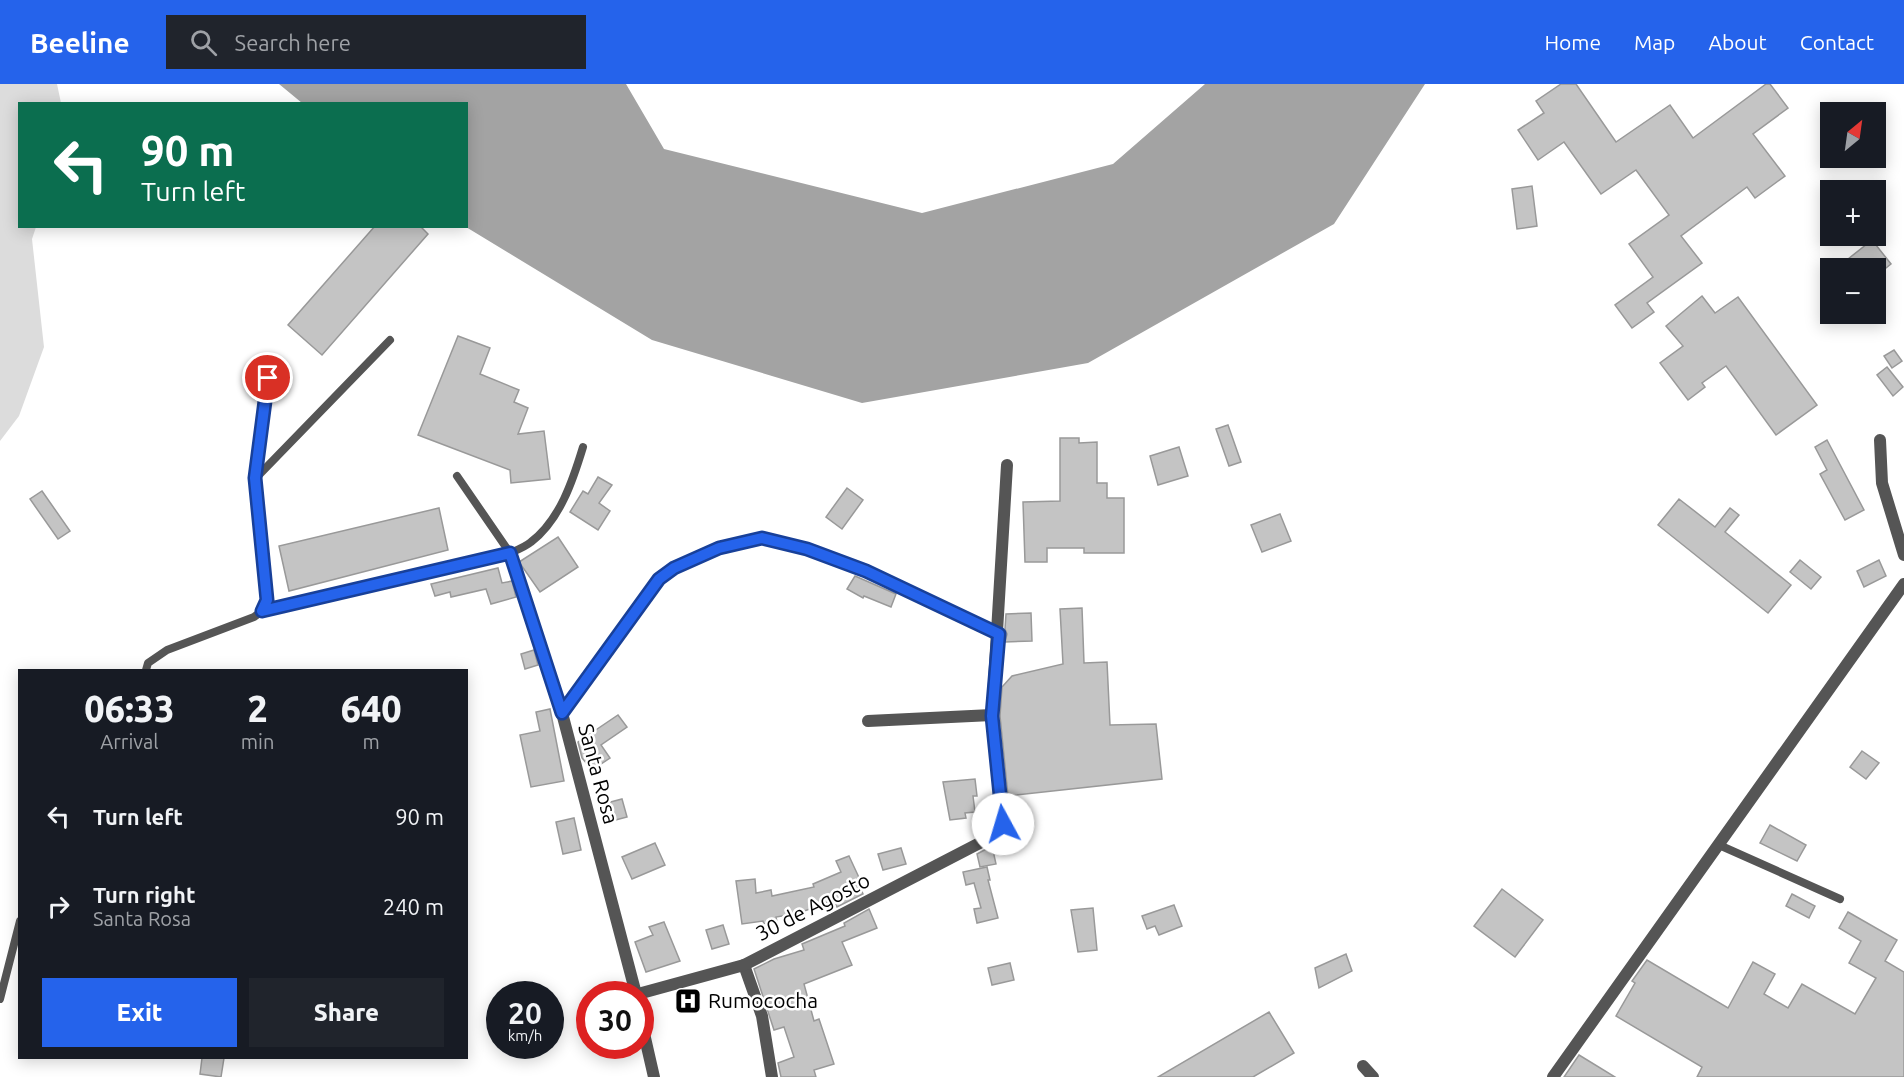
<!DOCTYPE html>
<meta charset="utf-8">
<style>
:root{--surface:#171b24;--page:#20242c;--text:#f1f3f6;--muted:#9ea1a6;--accent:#2563eb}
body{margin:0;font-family:Ubuntu,sans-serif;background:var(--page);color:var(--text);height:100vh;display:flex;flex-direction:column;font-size:22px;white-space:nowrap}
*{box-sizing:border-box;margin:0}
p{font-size:20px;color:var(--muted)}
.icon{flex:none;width:33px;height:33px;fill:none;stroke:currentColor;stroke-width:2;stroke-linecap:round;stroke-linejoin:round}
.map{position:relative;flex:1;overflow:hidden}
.sheet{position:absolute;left:18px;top:585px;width:450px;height:390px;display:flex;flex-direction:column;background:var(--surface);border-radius:0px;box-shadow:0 3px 15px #0003}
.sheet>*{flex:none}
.top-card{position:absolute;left:18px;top:18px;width:450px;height:126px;border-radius:0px;box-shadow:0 3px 15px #0003;background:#0b6e4f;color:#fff;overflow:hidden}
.needle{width:39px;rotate:29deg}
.controls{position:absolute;left:1820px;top:18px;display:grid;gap:12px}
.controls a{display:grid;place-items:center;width:66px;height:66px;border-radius:0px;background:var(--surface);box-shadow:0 3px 15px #0003;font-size:30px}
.speed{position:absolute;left:486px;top:897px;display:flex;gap:12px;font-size:30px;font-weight:700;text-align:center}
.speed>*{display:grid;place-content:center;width:78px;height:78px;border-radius:50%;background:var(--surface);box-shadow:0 3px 15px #0003;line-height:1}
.speed small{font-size:15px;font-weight:400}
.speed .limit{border:9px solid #d22;background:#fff;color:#111}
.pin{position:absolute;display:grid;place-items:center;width:51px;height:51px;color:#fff;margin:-26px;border:3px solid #fff;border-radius:50%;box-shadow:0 2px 6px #0007}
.me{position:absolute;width:66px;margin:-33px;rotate:354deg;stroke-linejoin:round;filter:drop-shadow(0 0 4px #0008)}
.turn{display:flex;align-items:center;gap:21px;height:126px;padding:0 24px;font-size:27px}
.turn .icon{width:78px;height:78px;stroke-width:2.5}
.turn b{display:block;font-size:42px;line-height:51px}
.eta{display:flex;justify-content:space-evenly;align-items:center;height:102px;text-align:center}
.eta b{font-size:36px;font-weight:800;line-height:42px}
.cta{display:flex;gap:12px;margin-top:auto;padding:12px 24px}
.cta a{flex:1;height:69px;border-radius:0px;background:var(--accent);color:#fff;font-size:24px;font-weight:800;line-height:69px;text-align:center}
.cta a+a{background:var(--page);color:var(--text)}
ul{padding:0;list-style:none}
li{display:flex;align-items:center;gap:18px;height:90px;padding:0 24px}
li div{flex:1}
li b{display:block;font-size:22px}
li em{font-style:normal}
header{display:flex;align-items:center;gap:36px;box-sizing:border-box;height:84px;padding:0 30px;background:var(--accent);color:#fff}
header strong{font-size:28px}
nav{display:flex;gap:33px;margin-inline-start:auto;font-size:21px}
.search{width:420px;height:54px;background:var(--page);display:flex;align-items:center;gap:15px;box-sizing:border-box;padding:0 21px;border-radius:0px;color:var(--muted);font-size:22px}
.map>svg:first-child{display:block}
.green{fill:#dcdcdc}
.water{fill:#a3a3a3}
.building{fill:#c4c4c4;stroke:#999;stroke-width:1.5}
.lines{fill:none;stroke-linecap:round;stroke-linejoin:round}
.service{stroke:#555;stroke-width:8}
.minor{stroke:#555;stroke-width:12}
.route-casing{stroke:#184099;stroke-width:15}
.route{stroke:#2563eb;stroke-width:10}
.labels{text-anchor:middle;stroke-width:5;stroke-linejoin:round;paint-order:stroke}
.street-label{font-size:21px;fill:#000;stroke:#fff}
.poi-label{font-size:21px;fill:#000;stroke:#fff;text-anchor:start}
</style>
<header>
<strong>Beeline</strong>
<div class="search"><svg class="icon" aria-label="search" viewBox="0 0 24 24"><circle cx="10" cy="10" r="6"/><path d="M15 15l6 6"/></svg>Search here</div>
<nav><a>Home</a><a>Map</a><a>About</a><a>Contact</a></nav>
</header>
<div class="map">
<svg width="1904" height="993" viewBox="0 0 1904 993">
<rect width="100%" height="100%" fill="#fff"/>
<polygon class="green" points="0,0 57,0 61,19 20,20 20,142 36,143 32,155 44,263 19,332 0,357"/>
<polygon class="water" points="279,0 626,0 664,65 922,129 1113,80 1205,0 1425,0 1334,140 1088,279 862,319 652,256 466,143 466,20 302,19"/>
<g class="building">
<polygon points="1561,0 1576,0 1616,58 1670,21 1693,54 1766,0 1770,0 1788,24 1753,50 1785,92 1755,114 1747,103 1681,152 1702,179 1647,219 1654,228 1632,244 1615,221 1653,193 1629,160 1669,131 1636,86 1601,110 1564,58 1538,76 1518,46 1544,29 1536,17"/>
<polygon points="1532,102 1537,142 1517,145 1512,105"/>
<polygon points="375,142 420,142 428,150 322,271 288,241"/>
<polygon points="1872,156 1891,180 1875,193 1875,184 1856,184 1848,175"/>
<polygon points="1702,212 1715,229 1738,213 1817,321 1776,351 1726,282 1702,299 1705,303 1688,316 1660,279 1683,262 1666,242"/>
<polygon points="458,252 490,264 480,290 519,306 514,318 528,324 518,350 544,347 550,395 511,399 510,386 418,351"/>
<polygon points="1894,266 1902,277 1892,284 1884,272"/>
<polygon points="1887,283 1903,303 1893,312 1877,291"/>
<polygon points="1228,341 1241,378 1229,382 1216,345"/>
<polygon points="1060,354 1079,354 1079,359 1097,358 1097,399 1107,399 1107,414 1124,414 1124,469 1084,469 1084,464 1047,464 1047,478 1025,478 1023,418 1060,417"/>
<polygon points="1827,356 1864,426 1845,436 1820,390 1827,386 1815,363"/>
<polygon points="1179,363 1188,392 1158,401 1150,372"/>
<polygon points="598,393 612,401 599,419 610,427 598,446 570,428 583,407 588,410"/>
<polygon points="847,404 863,416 842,445 826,433"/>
<polygon points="42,407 70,447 58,455 30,415"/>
<polygon points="1679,415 1715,443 1730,424 1739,431 1725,448 1791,501 1768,529 1658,441"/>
<polygon points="439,424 448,466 289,507 279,462"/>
<polygon points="1280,430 1291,457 1262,468 1251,441"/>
<polygon points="558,453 578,483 540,508 519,478"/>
<polygon points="1800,476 1821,493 1811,505 1790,488"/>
<polygon points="1879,476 1886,492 1864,503 1857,487"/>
<polygon points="498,484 502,499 512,497 516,513 491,520 486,505 451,513 450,508 435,512 431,500"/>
<polygon points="855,492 896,510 891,523 864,512 863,514 847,505"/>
<polygon points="1082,524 1084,579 1107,578 1110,641 1156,640 1162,695 1008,712 1000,632 1002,603 1012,592 1063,580 1060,525"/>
<polygon points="1031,529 1032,557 1005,558 1007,550 1005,545 1006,530"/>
<polygon points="534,566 538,581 525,585 521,570"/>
<polygon points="550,625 564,697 531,703 520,651 540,647 536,628"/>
<polygon points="618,631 627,643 601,661 610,674 592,686 582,674 578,658"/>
<polygon points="1862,667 1879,679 1866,695 1850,683"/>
<polygon points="975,695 977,712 973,712 975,728 965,729 966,734 950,736 943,698"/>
<polygon points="622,715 627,733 604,739 599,721"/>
<polygon points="574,734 581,766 563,770 556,738"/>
<polygon points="1770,741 1806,761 1797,777 1760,759"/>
<polygon points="655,759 665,781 632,795 622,773"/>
<polygon points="992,762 996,780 980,783 977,770"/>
<polygon points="901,764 906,780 883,786 878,770"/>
<polygon points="849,772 862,800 859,801 863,810 837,823 834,816 799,829 776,833 777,838 764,840 763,837 742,840 736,797 755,795 756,809 771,806 772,812 814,803 813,800 841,788 836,777"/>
<polygon points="987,783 990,796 988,796 998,834 977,839 974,825 981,824 974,799 966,801 963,788"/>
<polygon points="1502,805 1543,836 1515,873 1474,842"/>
<polygon points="1792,810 1815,822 1809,834 1786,822"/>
<polygon points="1174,821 1182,842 1159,851 1155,842 1147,845 1142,832"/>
<polygon points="1093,824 1097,866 1078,868 1071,826"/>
<polygon points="869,825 877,844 842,858 852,881 804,900 814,937 819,935 834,980 814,986 816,993 781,993 778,979 794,973 784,943 774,946 754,885 774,875 804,866 802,860 845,842 844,839"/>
<polygon points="1848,828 1897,856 1885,877 1904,888 1904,993 1697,993 1702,983 1616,932 1635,899 1632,897 1647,876 1728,924 1753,878 1775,890 1764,910 1788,924 1802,900 1855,930 1876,894 1849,879 1861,857 1839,844"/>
<polygon points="664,838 680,877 646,888 635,858 653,851 649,843"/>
<polygon points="723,841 729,860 712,865 706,846"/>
<polygon points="1346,870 1352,887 1319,904 1315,884"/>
<polygon points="1010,879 1014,896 992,901 988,884"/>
<polygon points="1269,928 1294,969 1253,993 1158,993"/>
<polygon points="1579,971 1615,993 1564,993"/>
<polygon points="202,974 224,974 221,993 200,990"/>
</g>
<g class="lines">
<g class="service">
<polyline points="457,392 510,469 562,629"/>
<polyline points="256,394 390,256"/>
<path d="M262,527L510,469C517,466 525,463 531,458C560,436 573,396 583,363"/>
<polyline points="146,586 148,579 167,566 254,533 262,527 267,516 255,394 268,294"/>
<polyline points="1719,761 1840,815"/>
<polyline points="0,915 20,837"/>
</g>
<g class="minor">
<polyline points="1880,356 1882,399 1904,471"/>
<polyline points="868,637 992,631"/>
<polyline points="744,881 762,932 772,993"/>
<polyline points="636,910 562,629 659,495 674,484 719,464 762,454 807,465 866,487 999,550"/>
<polyline points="638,910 744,881 999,749 1003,740 992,631 1007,381"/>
<polyline points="640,932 654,993"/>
<polyline points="1363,982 1373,993"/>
<polyline points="1553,993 1904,500"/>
</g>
</g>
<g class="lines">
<defs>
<polyline id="route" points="268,294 255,394 267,516 262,527 510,469 562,629 659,495 674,484 719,464 762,454 807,465 866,487 999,550 992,632 1003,740"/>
</defs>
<use href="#route" class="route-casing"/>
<use href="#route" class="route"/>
</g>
<defs>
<symbol id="hospital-square" viewBox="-11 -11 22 22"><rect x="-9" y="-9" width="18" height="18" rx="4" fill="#000" stroke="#fff"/><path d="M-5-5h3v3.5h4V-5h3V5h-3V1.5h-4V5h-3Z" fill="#fff"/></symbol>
</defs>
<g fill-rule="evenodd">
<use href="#hospital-square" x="673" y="902" width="30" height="30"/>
</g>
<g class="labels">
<g class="street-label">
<text transform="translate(598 690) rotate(75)" y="7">Santa Rosa</text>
<text transform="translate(813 823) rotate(-27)" y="7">30 de Agosto</text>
</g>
<g class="poi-label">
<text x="708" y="924">Rumococha</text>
</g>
</g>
</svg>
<div class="controls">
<a><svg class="needle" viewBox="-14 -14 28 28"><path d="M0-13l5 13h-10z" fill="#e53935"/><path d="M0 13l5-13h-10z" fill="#9ea1a6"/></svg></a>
<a>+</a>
<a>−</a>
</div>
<div class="speed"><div>20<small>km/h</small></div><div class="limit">30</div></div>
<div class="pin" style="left:268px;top:294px;background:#d93025"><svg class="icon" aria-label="arrive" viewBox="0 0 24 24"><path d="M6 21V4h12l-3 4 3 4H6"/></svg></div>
<svg class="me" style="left:1003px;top:740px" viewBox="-20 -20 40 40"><circle r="19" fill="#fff"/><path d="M0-13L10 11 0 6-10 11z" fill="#2563eb"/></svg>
<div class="top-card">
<div class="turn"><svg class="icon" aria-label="left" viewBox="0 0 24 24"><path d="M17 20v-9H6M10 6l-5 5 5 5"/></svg><div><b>90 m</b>Turn left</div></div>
</div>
<section class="sheet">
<div class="eta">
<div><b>06:33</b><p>Arrival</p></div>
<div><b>2</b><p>min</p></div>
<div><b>640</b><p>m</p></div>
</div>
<ul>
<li><svg class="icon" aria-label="left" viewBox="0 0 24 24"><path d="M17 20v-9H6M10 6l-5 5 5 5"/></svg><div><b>Turn left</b></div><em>90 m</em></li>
<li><svg class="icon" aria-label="right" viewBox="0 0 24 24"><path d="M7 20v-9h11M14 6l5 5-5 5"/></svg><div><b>Turn right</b><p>Santa Rosa</p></div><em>240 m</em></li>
</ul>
<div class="cta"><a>Exit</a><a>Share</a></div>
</section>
</div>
